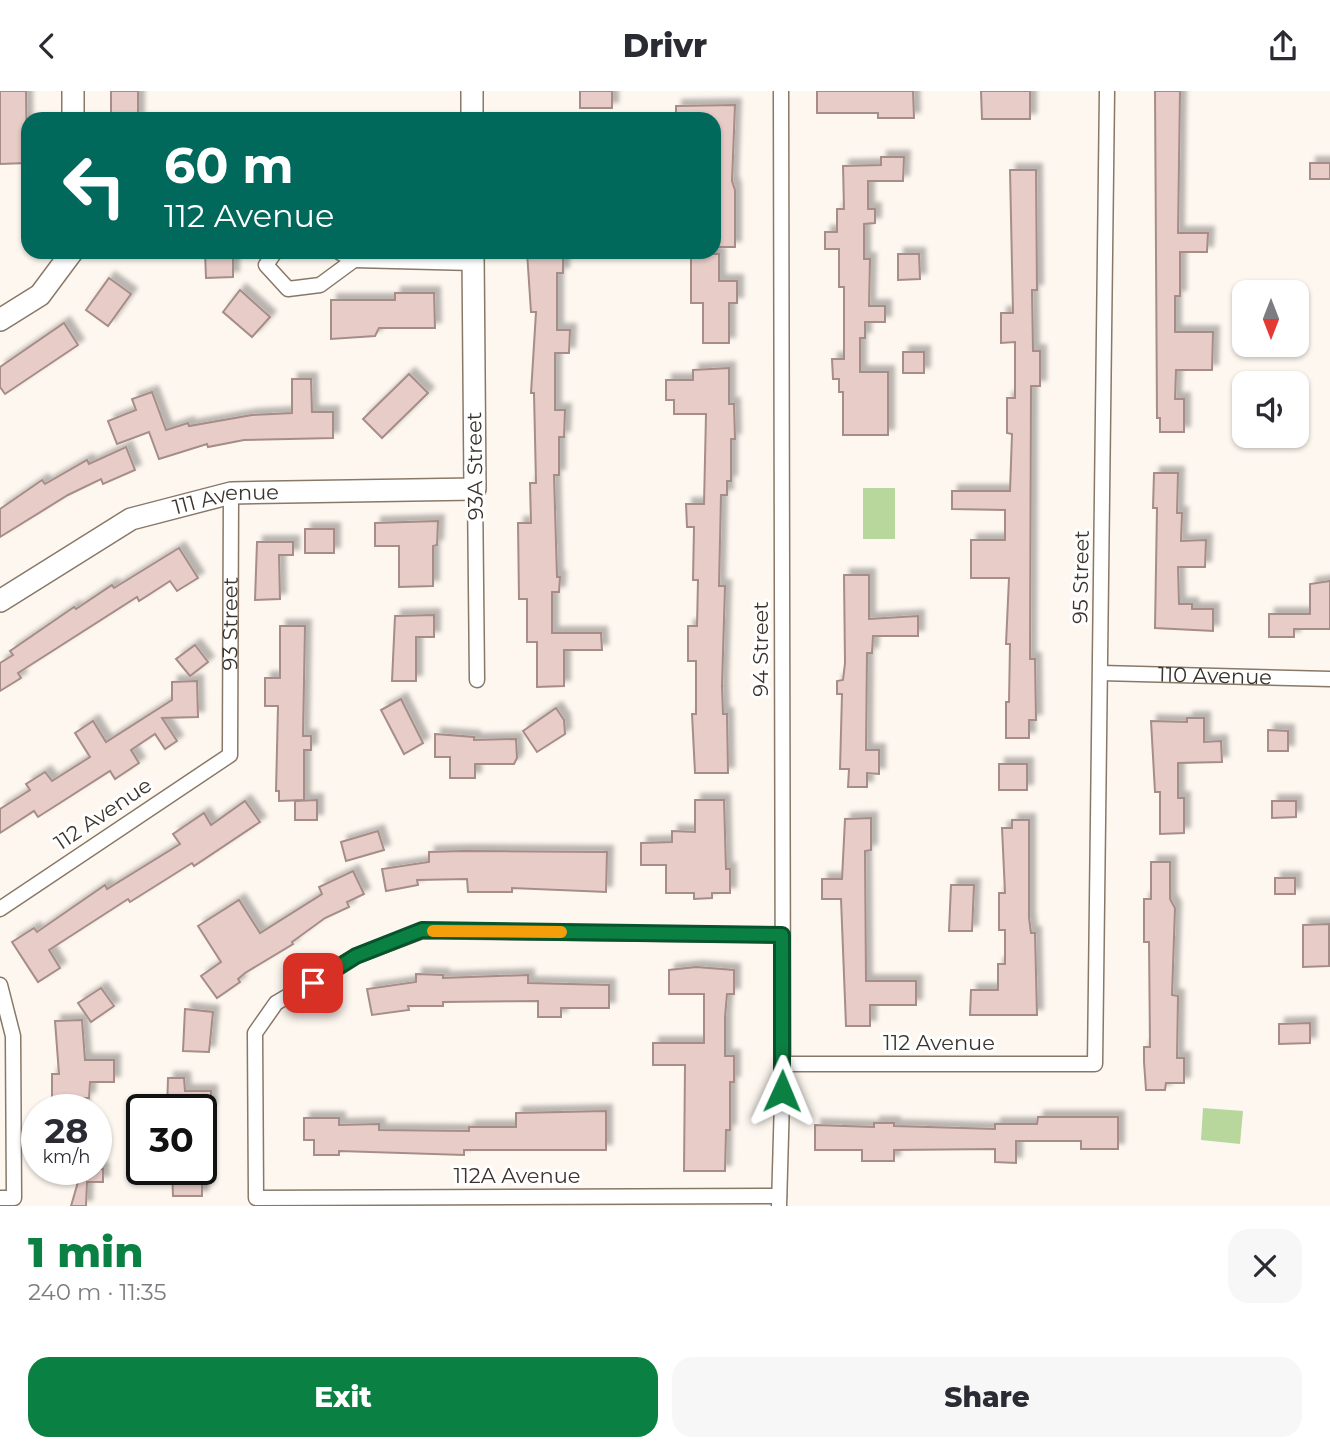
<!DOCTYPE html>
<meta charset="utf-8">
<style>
:root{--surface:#fff;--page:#f7f7f7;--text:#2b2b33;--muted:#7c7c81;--accent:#0b8043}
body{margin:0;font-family:Montserrat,sans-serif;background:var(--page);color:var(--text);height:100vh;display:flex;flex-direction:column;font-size:26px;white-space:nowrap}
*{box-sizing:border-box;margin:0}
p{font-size:23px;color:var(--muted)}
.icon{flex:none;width:38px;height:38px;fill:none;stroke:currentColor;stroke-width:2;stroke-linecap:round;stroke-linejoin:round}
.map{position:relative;height:1115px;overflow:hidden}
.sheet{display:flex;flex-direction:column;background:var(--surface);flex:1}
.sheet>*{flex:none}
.guide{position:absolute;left:21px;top:21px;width:700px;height:147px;border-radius:21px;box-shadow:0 2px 5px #0004;background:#00695c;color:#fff;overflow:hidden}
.needle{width:46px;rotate:180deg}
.controls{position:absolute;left:1232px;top:189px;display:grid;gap:14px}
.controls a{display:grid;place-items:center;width:77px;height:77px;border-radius:14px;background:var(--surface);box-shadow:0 2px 5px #0004;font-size:35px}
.speed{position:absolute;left:21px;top:1003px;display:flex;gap:14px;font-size:35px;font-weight:700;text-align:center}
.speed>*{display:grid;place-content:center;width:91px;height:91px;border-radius:50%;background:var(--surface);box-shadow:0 2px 5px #0004;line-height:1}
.speed small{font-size:18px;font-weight:400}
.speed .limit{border:4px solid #111;border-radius:10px;background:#fff;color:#111}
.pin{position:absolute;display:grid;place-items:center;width:60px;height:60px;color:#fff;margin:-30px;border-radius:14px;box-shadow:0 4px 10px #0006}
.me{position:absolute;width:77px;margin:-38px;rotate:1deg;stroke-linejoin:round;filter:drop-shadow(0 0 5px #0008)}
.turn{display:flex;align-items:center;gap:24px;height:147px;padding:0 28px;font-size:32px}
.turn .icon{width:91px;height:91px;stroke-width:2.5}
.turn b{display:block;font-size:49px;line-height:60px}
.round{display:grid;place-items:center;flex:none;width:74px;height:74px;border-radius:21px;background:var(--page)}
.headline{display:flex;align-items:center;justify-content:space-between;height:119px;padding:0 28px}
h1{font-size:42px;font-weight:800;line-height:52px;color:var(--accent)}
.primary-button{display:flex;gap:14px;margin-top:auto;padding:14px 28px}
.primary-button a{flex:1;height:80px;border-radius:21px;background:var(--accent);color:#fff;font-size:28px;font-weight:800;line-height:80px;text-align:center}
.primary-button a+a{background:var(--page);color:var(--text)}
header{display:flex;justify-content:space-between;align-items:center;height:91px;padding:0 28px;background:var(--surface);font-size:32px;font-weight:800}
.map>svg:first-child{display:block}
.green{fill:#b7d79d}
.building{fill:#e7ccc7;stroke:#a68d88;stroke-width:2;filter:url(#shadow)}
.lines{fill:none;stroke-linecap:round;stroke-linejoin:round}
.street-casing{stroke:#887868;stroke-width:17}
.secondary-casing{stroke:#887868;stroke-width:24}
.street{stroke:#fff;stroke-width:14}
.secondary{stroke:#fff;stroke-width:21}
.route-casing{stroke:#07532c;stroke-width:18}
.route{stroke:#0b8043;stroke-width:12}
.slow{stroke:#f59e0b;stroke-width:12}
.labels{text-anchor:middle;stroke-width:6;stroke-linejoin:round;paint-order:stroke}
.street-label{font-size:21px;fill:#3b342d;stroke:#fff}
</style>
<header><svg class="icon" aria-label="back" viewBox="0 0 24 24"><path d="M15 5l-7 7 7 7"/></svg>Drivr<svg class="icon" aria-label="share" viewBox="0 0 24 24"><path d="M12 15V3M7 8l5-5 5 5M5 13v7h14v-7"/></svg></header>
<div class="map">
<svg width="1330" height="1115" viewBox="0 0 1330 1115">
<defs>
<filter id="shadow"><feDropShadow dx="6" dy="-6" stdDeviation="2" flood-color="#0004"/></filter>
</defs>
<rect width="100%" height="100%" fill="#fef7f0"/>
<g class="green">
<rect x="863" y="397" width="32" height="51"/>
<polygon points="1203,1017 1243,1020 1240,1053 1201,1049"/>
</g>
<g class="building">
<polygon points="0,0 26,0 27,72 0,73"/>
<rect x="111" y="0" width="27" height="28"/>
<rect x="580" y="0" width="32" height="17"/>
<polygon points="817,0 913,0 914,27 878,27 878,22 817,22"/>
<polygon points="981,0 1030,0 1030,28 982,28"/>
<polygon points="1155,0 1180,0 1178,142 1208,142 1207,161 1180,161 1180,205 1175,205 1175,241 1213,241 1212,279 1176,279 1175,308 1184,308 1184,341 1160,341 1160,327 1157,327"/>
<polygon points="735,14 732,90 735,99 735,156 714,156 714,28 676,28 676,15"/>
<polygon points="881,66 904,66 903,90 868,90 868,118 875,118 875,132 864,133 864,168 870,168 869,215 885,215 885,231 865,231 865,247 860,247 860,281 888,281 888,344 843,344 843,301 839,301 839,288 833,288 832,268 844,268 844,196 839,196 839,158 825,158 825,141 837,141 837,118 844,118 843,75 881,74"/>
<rect x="1310" y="72" width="20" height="16"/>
<polygon points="1010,79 1036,79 1037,199 1032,199 1033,260 1040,260 1040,295 1031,295 1030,568 1035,568 1036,629 1029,629 1029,647 1006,647 1006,611 1009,611 1010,553 1006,553 1009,487 971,487 971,449 1005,449 1005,419 952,418 952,400 1010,400 1012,343 1007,342 1007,307 1015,307 1015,251 1001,252 1001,222 1013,222"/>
<polygon points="205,161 233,161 233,186 206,187"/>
<polygon points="527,161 563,161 563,182 557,182 557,239 570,239 569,262 555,262 555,319 565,319 564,346 559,346 559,384 554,384 557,486 560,486 559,501 552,501 552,542 601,542 602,559 564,559 564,595 537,596 537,551 527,551 527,508 519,508 518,432 531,432 530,392 536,392 534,302 531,302 536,221 531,221"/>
<polygon points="691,163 719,163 719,190 737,190 737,212 729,212 729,252 703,252 703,212 691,212"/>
<polygon points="898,163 919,163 920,188 898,189"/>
<polygon points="109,187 131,203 108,235 86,219"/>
<polygon points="240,199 270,226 252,246 223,221"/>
<polygon points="395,202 434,202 435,237 379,237 375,245 331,248 331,209 395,209"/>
<polygon points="64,232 78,254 5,303 0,296 0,276"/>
<rect x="903" y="261" width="21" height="21"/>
<polygon points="729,277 729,313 734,313 735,348 731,348 731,390 727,390 727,404 721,404 719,495 725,495 722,595 723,623 727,623 728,682 695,682 692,623 696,623 696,570 688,570 688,535 697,535 698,489 693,489 694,436 687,436 686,413 704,413 706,323 674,323 674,309 666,309 666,289 693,289 693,279"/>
<polygon points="409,283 428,302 382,347 363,328"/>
<polygon points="292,288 311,288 312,321 333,321 333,347 244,349 208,356 207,353 159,368 149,341 117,353 108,330 136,319 132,308 152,301 166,339 188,332 189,335 252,324 292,322"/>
<polygon points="126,356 135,379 103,393 101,388 68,404 0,446 0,418 42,389 45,393 87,369 89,373"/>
<polygon points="1154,382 1178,382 1177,422 1182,422 1181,450 1206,449 1205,476 1178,476 1179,513 1192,513 1192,518 1213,518 1213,540 1155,537 1157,417 1153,417"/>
<polygon points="438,430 437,454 433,455 433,495 399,496 399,455 375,455 375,432"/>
<rect x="305" y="438" width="29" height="24"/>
<polygon points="257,451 293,451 293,464 279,464 280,508 255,509"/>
<polygon points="179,457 198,487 177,500 170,490 139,510 137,506 18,582 21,587 0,600 0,572 13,564 10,560 74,516 76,518 112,494 114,497"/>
<polygon points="844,484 869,484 869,528 918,525 918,545 873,545 872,562 867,562 866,659 879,659 879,683 867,682 867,696 848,696 849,678 840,678 842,603 837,603 837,590 843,589 845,572"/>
<polygon points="1330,490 1330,538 1294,538 1294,546 1269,546 1269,523 1310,523 1310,493"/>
<polygon points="434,524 434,546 416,546 416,590 392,590 395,525"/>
<polygon points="280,535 305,535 303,645 311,645 311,659 304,659 304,709 279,710 279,700 276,700 278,615 265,615 265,587 280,587"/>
<polygon points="195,554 208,571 190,585 176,568"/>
<polygon points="197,590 198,626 162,627 177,650 165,658 155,643 131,659 139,672 115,688 110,680 38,726 34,720 0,742 0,718 30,699 26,693 45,681 52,690 90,666 75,642 93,630 106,651 172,609 172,591"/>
<polygon points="401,608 423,652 404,663 381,619"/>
<polygon points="556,617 564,629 565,643 537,661 523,640"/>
<polygon points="1187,627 1204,627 1204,651 1221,650 1222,671 1178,672 1178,707 1184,707 1184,742 1160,743 1160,701 1155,701 1151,630 1187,631"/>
<polygon points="1268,639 1288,640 1288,660 1268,660"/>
<polygon points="435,643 474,646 474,649 516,648 517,667 514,673 475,673 475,687 450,687 450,666 435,666"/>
<rect x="999" y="673" width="28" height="26"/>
<polygon points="317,709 317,729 295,729 295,710"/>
<polygon points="695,709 724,709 726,778 730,778 730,802 712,802 712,807 694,808 694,802 666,802 666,774 641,774 641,752 672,751 672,740 695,741"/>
<polygon points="245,710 260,731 194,775 192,772 130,811 128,808 49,859 60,877 38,891 12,851 34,837 37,841 105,794 107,798 180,753 173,743 204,722 211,734"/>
<polygon points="1272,710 1296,710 1296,726 1272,727"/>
<polygon points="871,727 871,759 865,760 866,890 916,890 916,914 870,914 870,935 846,935 841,808 822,808 822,788 842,788 845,728"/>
<polygon points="1012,729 1029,729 1029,827 1031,842 1035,842 1037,924 970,924 971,899 998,899 998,873 1005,873 1005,839 999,839 999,802 1005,802 1002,737 1012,737"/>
<polygon points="378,740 384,759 346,770 341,751"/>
<polygon points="463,760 607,761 606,801 512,797 512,801 468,801 467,788 417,789 418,794 386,800 382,778 429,771 429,761"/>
<polygon points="1151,771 1170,771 1170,808 1175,817 1172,904 1178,905 1177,967 1184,967 1184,992 1166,992 1165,999 1146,999 1144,971 1144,956 1150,956 1149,851 1144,851 1144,808 1151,808"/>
<polygon points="353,780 364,803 347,811 349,816 325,827 292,851 293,853 245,882 238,888 240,891 217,907 201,885 221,871 198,835 239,809 260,842 322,803 319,796"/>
<rect x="1275" y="787" width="20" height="16"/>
<polygon points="951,794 974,794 972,840 949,840"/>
<polygon points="1329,833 1329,875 1303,876 1303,834"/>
<polygon points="696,876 734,879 734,903 727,903 725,926 725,965 734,965 734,991 730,991 730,1039 726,1039 725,1080 684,1080 685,974 653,974 653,952 704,952 704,903 669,903 669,879"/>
<polygon points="416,883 443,884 443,887 528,884 528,892 609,894 609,917 561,917 561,926 538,926 538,910 443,911 443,915 408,915 409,919 372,924 367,898 416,891"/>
<polygon points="101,897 114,915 91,931 78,912"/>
<polygon points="185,918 213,921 209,961 183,960"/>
<polygon points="82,929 85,969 114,969 114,991 90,991 89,1007 84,1007 83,1018 60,1018 60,1007 52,1007 52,983 59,983 55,930"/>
<polygon points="1310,932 1310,952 1279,953 1279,933"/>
<polygon points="168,987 184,987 185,1000 211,1000 211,1018 167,1018"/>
<polygon points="606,1020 606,1059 464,1059 464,1064 339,1060 339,1064 314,1064 314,1049 304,1049 304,1027 339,1027 339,1034 379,1033 379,1039 469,1040 469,1036 516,1036 516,1022"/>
<polygon points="1038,1026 1118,1026 1118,1058 1081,1058 1081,1050 1016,1050 1016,1072 995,1071 995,1058 894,1059 894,1070 862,1070 862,1059 815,1059 815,1034 874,1036 874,1032 894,1032 894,1035 995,1038 995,1033 1037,1033"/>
<polygon points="62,1078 103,1078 103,1091 87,1091 86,1115 71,1115 78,1091 62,1091"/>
<polygon points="172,1078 202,1078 202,1105 173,1105"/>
</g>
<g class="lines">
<defs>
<g id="street">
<polyline points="275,161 266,174 288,198 320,194 354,169"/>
<polyline points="339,161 354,169 473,172"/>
<polyline points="475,398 477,589"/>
<path id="s1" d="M1101,582L1330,588"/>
<path id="s2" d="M0,818L230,664L231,402"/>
<polyline points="0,894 13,945 14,1107 0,1107"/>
<polyline points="783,973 1095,973 1107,0"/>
<polyline points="779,1105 256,1107 255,942 276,912 356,865 422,840 782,844"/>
<polyline points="779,1115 783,973 781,0"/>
</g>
<g id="secondary">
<polyline points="73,0 73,28"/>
<polyline points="472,0 472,28"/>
<polyline points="0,229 40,204 72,161"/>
<path id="s3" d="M0,510L131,428L231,402L475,398L473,161"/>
</g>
</defs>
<use href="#street" class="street-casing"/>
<use href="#secondary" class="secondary-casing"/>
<use href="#street" class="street"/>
<use href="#secondary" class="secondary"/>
</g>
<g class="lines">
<defs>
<polyline id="route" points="313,892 356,865 422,839 782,844 782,1000"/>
</defs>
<use href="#route" class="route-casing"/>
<use href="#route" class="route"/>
<polyline class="slow" points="433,840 561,841"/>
</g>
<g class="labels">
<g class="street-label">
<text transform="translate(475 375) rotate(-91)" y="7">93A Street</text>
<text dy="7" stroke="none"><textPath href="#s3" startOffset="252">111 Avenue</textPath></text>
<text transform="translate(1081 486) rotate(-89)" y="7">95 Street</text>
<text dy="7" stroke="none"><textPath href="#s2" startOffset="408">93 Street</textPath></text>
<text transform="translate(761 558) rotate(-90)" y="7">94 Street</text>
<text dy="7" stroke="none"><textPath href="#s1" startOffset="114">110 Avenue</textPath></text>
<text transform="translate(103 723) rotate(-34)" y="7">112 Avenue</text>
<text x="939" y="959">112 Avenue</text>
<text x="517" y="1092">112A Avenue</text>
</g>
</g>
</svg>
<div class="controls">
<a><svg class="needle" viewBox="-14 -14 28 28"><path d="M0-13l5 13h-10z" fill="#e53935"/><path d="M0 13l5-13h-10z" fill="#7c7c81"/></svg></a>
<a><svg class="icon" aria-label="sound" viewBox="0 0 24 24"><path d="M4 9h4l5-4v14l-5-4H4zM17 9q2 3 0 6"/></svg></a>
</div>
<div class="speed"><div>28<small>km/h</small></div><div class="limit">30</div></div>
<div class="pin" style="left:313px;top:892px;background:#d93025"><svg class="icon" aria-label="arrive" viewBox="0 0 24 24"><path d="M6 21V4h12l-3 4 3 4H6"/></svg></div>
<svg class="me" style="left:782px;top:1000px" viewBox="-20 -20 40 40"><path d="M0-17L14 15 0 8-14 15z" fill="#0b8043" stroke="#fff" stroke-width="4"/></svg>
<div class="guide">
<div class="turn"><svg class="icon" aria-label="left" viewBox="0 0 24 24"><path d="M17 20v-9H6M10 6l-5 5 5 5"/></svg><div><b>60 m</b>112 Avenue</div></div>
</div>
</div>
<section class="sheet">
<div class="headline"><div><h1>1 min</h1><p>240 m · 11:35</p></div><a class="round"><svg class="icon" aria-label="close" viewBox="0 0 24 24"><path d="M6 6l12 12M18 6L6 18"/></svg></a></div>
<div class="primary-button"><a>Exit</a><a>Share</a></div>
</section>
